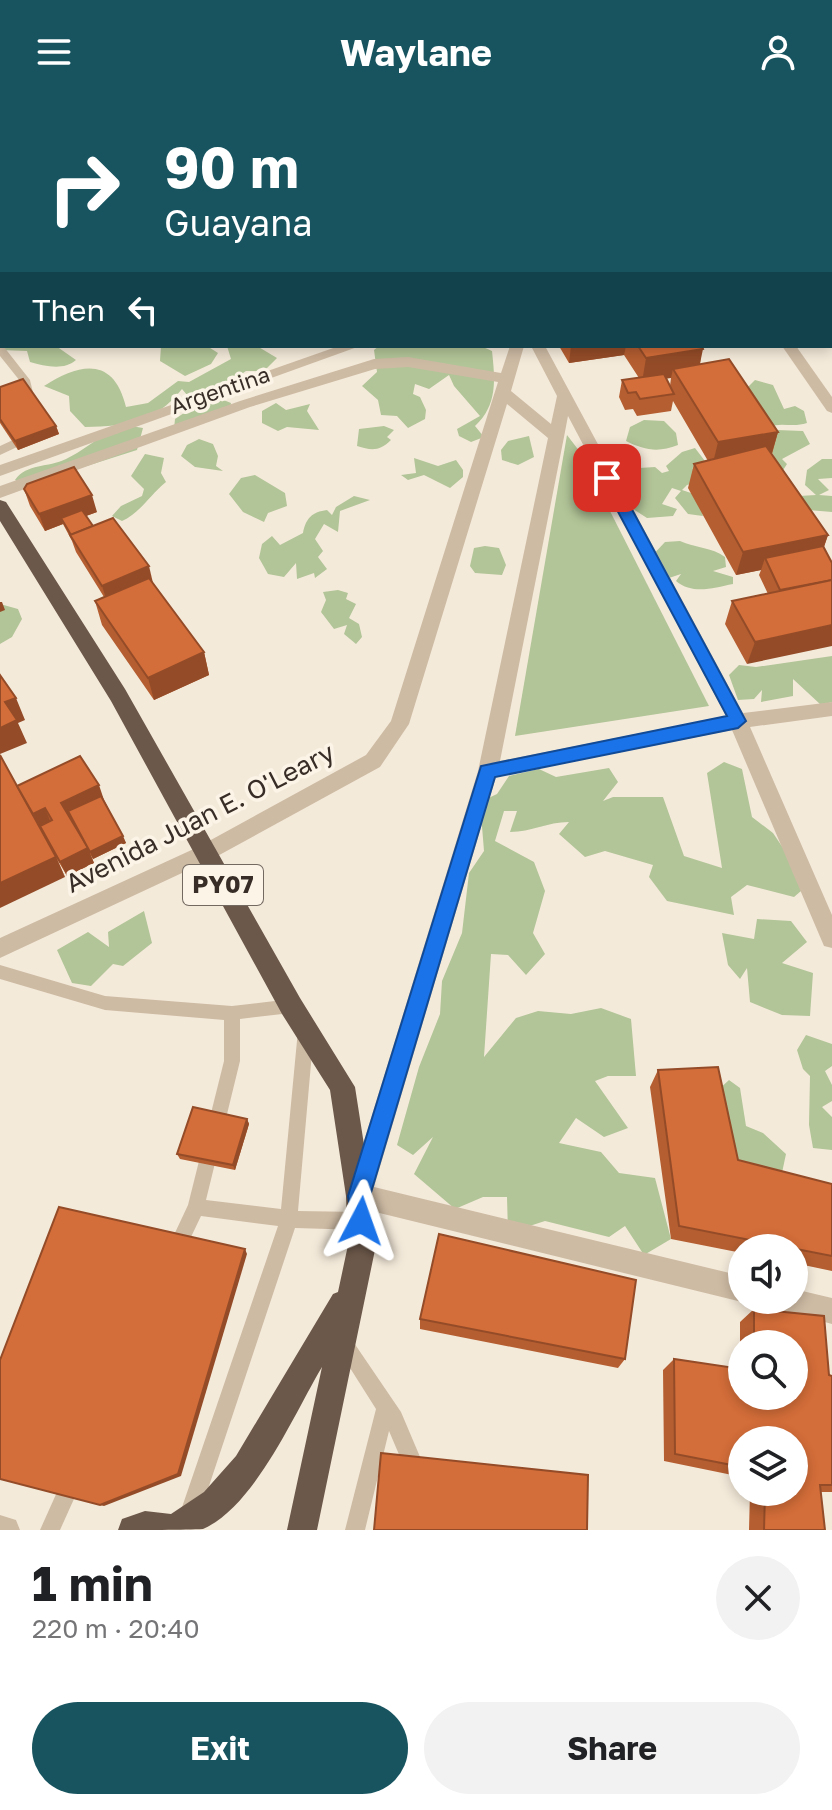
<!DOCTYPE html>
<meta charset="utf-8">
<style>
:root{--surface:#fff;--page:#f2f2f2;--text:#202124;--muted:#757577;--accent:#17545f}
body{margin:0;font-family:"Golos Text",sans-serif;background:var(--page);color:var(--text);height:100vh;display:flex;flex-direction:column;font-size:30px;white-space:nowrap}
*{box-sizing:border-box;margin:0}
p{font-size:26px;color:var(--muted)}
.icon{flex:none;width:44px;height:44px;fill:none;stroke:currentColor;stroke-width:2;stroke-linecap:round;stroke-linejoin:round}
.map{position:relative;height:1426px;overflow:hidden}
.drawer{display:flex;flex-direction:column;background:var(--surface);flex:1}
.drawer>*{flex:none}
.hud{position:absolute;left:0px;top:0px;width:832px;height:244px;box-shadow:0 4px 12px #0003;background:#17545f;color:#fff;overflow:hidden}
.buttons{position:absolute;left:728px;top:1130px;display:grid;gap:16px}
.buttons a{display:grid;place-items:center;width:80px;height:80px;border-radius:50%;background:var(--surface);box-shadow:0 4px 12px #0003;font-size:40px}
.pin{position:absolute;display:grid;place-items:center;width:68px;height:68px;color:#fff;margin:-34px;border-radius:16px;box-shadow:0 4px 12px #0006}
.me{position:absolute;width:88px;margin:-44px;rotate:4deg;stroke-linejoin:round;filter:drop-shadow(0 0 6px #0008)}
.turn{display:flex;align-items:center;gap:28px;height:168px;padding:0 32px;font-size:36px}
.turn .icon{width:104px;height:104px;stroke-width:2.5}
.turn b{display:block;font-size:56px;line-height:68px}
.then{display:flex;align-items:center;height:76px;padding:0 32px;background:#0003;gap:16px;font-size:30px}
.round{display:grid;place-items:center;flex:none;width:84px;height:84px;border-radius:42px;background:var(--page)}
.head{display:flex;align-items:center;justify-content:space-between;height:136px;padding:0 32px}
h1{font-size:48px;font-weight:700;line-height:60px}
.cta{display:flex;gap:16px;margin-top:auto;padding:16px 32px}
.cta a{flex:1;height:92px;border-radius:48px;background:var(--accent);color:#fff;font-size:32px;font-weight:700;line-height:92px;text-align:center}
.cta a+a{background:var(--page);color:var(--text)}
header{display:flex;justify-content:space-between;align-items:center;height:104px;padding:0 32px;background:var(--accent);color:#fff;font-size:36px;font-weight:700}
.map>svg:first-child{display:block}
.green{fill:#b2c598}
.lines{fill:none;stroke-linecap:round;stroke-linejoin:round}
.service{fill:#cebba4;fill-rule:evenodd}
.minor{fill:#cebba4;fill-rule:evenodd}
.tertiary{fill:#cebba4;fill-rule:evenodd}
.trunk{fill:#6c584a;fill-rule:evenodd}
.wall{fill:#b55e31;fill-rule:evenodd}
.shaded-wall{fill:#944c28}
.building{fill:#d36d39;stroke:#944c28;stroke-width:2}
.route{fill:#1a73e8;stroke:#114b97;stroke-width:2}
.labels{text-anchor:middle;stroke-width:7;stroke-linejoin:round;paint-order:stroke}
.far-street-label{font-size:22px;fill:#392e27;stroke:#fbf4e7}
.shield{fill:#fbf4e7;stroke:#736961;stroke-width:2}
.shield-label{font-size:24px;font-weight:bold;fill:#392e27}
.street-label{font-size:26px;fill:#392e27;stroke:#fbf4e7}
</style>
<header><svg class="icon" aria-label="menu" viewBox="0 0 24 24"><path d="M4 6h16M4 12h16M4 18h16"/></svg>Waylane<svg class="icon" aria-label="person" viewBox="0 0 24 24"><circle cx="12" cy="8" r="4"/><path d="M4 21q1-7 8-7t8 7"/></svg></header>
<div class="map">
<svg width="832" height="1426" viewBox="0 0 832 1426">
<rect width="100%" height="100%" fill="#f4eada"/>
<g class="green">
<path d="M0,210L2,242H56L76,256C63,267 45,262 30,258L27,247L0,246Z"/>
<polygon points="161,242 207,242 218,249 211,260 185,272 160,257"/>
<path d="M227,242H257L277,254L264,267H246L211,291L231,299L230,305L174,325L175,315L205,295L193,298L182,285C153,320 129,322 85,323L70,307L69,292L44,282C81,258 114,253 126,303L148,299L178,277L189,278L231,255Z"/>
<path d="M379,242H481L492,247C495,275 498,301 475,322L484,333L471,338L459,332L457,325L480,312L454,282L449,271L429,285L415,280L413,290L420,293L426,306L425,315L408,324L397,312L381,311L378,296L362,282L377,268L374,246Z"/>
<path d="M755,276L773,281L784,305L795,302L804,307L807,319C792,324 780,317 766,324L739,292Z"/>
<polygon points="276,299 286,306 310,300 307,307 319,326 287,323 278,327 262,319 262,307"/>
<path d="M644,316L664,317L676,329L678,341C658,349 644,346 626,337L630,323Z"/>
<path d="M125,321L143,324L137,346L24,382L15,376C27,359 48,364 66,355C87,345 100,330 125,321Z"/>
<path d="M384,322L394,326L387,333L391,336C380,347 372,347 357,342L359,325Z"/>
<polygon points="777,326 803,327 810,340 782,355 787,360 780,371 767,360 774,352 765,338"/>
<polygon points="567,331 580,348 709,602 515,632"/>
<polygon points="529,332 534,353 518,361 502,356 501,346 508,337"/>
<polygon points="199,335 213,340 218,352 216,362 223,367 195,363 181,352 187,341"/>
<polygon points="695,344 708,361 692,364 712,374 687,381 682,386 697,391 703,412 688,410 675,394 681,387 672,384 662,400 677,405 673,412 647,414 630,403 632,398 617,371 623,365 655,363 662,369 669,367 666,362 682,348"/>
<path d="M145,350L164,354L161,369L166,378C150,391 140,409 122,417L112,412L121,402L142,392L144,385L131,372Z"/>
<polygon points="414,354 438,362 456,356 463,366 463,373 450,384 424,371 408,376 401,371 416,369"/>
<polygon points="822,355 832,355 832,374 818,375 829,386 819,391 832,392 832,408 808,406 799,392 816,391 805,381 807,366"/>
<polygon points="255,371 285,389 287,402 268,409 264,418 243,408 229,390 241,374"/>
<path d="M354,392L370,396L340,407L338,428L324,420L315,435L323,447L318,453L327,465L315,474L314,469L297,475L296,459L284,473L268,470L259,454L262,440L272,432L280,441L303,429C306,414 312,408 327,406L332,411L336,403Z"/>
<path d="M680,437C695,444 712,443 725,453L726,463L713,467L733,473V480C713,484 693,491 676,477L681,470L669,474L650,454L665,438Z"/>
<polygon points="485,442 499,444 506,461 502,471 475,469 470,462 474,444"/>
<polygon points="338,486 348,489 346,495 356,500 349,514 359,520 362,533 356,540 344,530 347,521 334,525 321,508 326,496 323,488"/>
<polygon points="0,500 18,505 22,515 12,533 0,540"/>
<polygon points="832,552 832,598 821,601 793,575 793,592 761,598 762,586 754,595 738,596 729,571 739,561 756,563"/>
<path d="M724,658L742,665L752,713L773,729L808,781L794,793L747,781L731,793L734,811L667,797L649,773L653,761L605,747L585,753L559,730L569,718C547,718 532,728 510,728L517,707H504L495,737L534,758L545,787L533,829L545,850L526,871L508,851L491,850L484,953L516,914L538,907L571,910L601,904L631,915L636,972H608L595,977L628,1024L604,1033L576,1014L559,1039L601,1048L619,1069L655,1074L671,1135L644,1151L625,1122L609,1133L545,1117L508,1129L507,1093H483L455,1105L414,1070L433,1033L413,1051L397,1041L419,963L440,910L442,877L462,829L469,769L484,747L480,698L497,690L509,672L539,665L556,673L609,664L618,678L603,697L613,693H663L684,752L722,764L707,669Z"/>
<polygon points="144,807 152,839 123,862 113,860 91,882 72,879 57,846 88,828 109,843 108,828"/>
<polygon points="757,815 791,817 807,838 782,859 813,869 810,912 782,911 750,898 747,864 740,875 728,861 722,829 754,835"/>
<polygon points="806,931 832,940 832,962 825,967 832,981 832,997 822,1003 832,1013 832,1046 813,1044 809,1021 810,972 803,965 797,946"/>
<polygon points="729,976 740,984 746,1022 763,1029 786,1050 780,1078 759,1078 731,1051 717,987"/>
</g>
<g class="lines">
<g class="service">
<polygon points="0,242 4,243 30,276 35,297 34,299 30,300 25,297 20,277 0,252"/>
<polygon points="28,329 34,333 32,336 0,351 0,342"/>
<polygon points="0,861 105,892 232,902 291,895 296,897 299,902 296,907 291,909 240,915 240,957 206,1096 281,1105 298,926 300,921 306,919 312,921 314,926 298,1107 361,1108 367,1111 370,1117 367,1123 361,1126 295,1124 199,1412 196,1419 189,1422 182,1419 179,1412 278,1122 201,1112 181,1154 175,1157 169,1154 166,1148 188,1101 224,957 224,916 105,906 0,875"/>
<polygon points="344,1230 350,1233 401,1308 426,1367 423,1374 416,1377 409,1374 389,1327 365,1426 345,1426 376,1305 338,1245 335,1239 338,1233"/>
<polygon points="73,1365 80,1368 83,1375 60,1426 40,1426 66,1368"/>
</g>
<g class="minor">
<rect x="12" y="0" width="12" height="2"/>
<polygon points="217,0 229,0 230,2 218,2"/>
<polygon points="415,0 427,0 428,2 416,2"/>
<polygon points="618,0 631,0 632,2 619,2"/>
<polygon points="830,6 832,7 832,16 830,15"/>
<rect x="0" y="15" width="2" height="8"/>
<rect x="830" y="29" width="2" height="8"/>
<rect x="0" y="105" width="2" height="8"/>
<polygon points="0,167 2,167 0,176"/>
<polygon points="339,242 360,242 0,372 0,361"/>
<path d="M510,242H524L511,287L551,320L557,292L531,242H545L743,609L832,598V612L750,623L832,811V844L824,842L821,835L732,626L496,673L374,1083L742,1172V1196H746L742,1198L359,1104L350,1101L347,1092L478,667L548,334L507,300L409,620L380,663L212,755L0,854V834L198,743L366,651L391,617L498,278L408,263L375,265L250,303L0,394V382L240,297L374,255L408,253L501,269ZM568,312L726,612L500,657L564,333Z"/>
<polygon points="782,242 796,242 832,293 832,309 827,307"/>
<polygon points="794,1185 832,1194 832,1220 777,1205 773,1196 794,1196"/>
</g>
<polygon class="tertiary" points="0,1411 16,1416 20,1426 0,1426"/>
<path class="trunk" d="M0,396L6,398L125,585L300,894L355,983L372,1092L376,1141L317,1426H287L322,1263C294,1310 255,1402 203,1425C187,1426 138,1426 118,1426L122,1415L145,1407L171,1410L204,1388L236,1352L333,1190L338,1188L348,1141L346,1092L330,986L282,910L111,597L0,417Z"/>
</g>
<g class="wall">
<polygon points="676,0 777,0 777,2 675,2"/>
<polygon points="830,39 832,41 832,199 830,196"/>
<path d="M559,242H702L700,260L778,328L772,350L828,431L824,443L747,560L725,520L732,497L768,490L759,471L761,466L736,471L688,384L694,360L708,357L673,297L671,307L637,312L633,305L625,306L619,293L622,276L639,274L624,251L569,259ZM666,274H671L670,282Z"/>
<polygon points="0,283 56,322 59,330 18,346 0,319"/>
<polygon points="24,385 97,408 86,412 93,422 153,479 204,548 209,571 154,596 102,521 95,497 104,493 76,448 72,437 63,420 45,427 30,402"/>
<polygon points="17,682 104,696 126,739 93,755 90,750 94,759 67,772 57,755 65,773"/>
<polygon points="658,966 738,1056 832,1080 832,1167 794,1159 794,1144 742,1144 742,1149 671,1135 650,983"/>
<polygon points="247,1015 249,1020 235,1066 180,1055 177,1050"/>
<path d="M754,1205L824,1212L829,1271L832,1272V1388H821L825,1426H749L750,1388H794V1336H742V1373L664,1357L663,1266L674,1255L740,1265V1218ZM742,1240H794V1292H742Z"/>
<polygon points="420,1215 625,1255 618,1264 420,1225"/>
</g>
<g class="shaded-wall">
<polygon points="65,0 119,0 119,2 51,2"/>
<rect x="743" y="0" width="34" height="2"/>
<rect x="830" y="65" width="2" height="23"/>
<polygon points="571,242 626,242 624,251 569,259"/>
<polygon points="703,245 698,269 673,265 671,274 642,278 646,254"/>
<polygon points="56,322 59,330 18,346 15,337"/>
<polygon points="778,328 771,352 712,363 718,338"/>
<polygon points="92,391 97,408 64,420 61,414 63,420 45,427 39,410"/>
<polygon points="828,431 820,454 765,454 761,466 736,471 743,448"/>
<polygon points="149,462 153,479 107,498 102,482"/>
<polygon points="0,498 2,498 5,506 0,508"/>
<polygon points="832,521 832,542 747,560 755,538"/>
<polygon points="204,548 209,571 154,596 148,574"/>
<polygon points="16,594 25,616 18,619 27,639 0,650 0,624 5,598"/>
<polygon points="99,681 104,696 67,714 61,699"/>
<polygon points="45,704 51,719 40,725 33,710"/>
<polygon points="123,732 126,739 93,755 90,748"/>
<polygon points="88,744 94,759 67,772 60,758"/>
<polygon points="56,753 65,773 0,804 0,779"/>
<polygon points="247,1015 249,1020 235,1066 233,1061"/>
<polygon points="245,1145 247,1150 181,1372 104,1402 100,1401"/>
</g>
<g class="building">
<polygon points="35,0 65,0 51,2 37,2"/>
<polygon points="332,0 394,0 395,2 333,2"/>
<polygon points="447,0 490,0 492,2 449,2"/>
<polygon points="508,0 573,0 574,2 493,2"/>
<polygon points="650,0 674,0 661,2 652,2"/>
<polygon points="698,0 746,0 748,2 700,2"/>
<polygon points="830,39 832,41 832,65 830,65"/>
<polygon points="830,87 832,87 832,149 830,146"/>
<polygon points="832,152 832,165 830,163 830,153"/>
<polygon points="638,242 702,242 703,245 646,254"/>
<polygon points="729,255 778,328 718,338 673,265"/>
<polygon points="664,270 674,290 640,295 636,288 628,289 622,276"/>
<polygon points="23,275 56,322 15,337 0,315 0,283"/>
<polygon points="766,342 828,431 743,448 694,360"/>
<polygon points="74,363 92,391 39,410 24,385 27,380"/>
<polygon points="82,406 93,422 71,431 61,414"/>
<polygon points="113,414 149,462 102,482 70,431"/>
<polygon points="823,442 832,459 832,476 780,486 765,454"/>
<polygon points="149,474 204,548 148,574 95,497"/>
<polygon points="832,476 832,521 755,538 732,497"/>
<polygon points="0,571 16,594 5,598 17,616 0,624"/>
<polygon points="0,651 56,753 0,779"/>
<polygon points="80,652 99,681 61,699 88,744 60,758 40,722 52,716 45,704 33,710 17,682"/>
<polygon points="101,692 123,732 90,748 68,707"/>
<polygon points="718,963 738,1056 832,1080 832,1152 679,1122 658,966"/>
<polygon points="193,1003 247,1015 233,1061 177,1050"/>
<polygon points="59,1103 245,1145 178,1370 100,1401 0,1375 0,1256"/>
<polygon points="439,1130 636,1176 625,1255 420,1215"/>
<polygon points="754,1205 824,1212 829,1271 832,1272 832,1381 820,1381 825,1426 764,1426 765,1388 794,1388 794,1336 742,1336 742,1363 675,1350 674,1255 742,1265 742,1292 794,1292 794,1240 754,1240"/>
<polygon points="381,1349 588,1371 587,1426 374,1426"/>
</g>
<polygon class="route" points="607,369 615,374 746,617 738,624 495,673 370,1092 372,1117 369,1125 361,1128 353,1125 348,1092 481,662 727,612 600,374"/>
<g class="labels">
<g class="far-street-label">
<text transform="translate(220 286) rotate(-19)" y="8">Argentina</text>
</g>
<rect class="shield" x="183" y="761" width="80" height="40" rx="6"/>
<g class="shield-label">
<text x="223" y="789">PY07</text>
</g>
<g class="street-label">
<text transform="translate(200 714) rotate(-27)" y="9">Avenida Juan E. O'Leary</text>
</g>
</g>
</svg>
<div class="buttons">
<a><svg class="icon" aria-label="sound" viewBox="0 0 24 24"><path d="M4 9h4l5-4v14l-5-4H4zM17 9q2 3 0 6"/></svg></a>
<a><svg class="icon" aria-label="search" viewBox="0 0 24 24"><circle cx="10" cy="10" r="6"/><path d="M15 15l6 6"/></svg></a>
<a><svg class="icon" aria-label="layers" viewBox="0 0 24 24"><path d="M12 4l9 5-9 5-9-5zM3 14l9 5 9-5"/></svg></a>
</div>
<div class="pin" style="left:607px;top:374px;background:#d93025"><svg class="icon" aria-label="arrive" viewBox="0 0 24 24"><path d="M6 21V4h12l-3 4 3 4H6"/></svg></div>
<svg class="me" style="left:361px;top:1117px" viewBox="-20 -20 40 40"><path d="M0-17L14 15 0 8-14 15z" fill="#1a73e8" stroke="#fff" stroke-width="4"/></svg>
<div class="hud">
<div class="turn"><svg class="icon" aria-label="right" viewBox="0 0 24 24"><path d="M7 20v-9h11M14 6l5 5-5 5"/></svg><div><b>90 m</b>Guayana</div></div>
<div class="then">Then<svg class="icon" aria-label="left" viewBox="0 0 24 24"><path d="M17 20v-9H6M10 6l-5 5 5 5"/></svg></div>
</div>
</div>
<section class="drawer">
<div class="head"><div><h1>1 min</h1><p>220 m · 20:40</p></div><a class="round"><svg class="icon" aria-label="close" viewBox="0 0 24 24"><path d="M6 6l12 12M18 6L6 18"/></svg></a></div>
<div class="cta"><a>Exit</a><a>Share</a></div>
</section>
